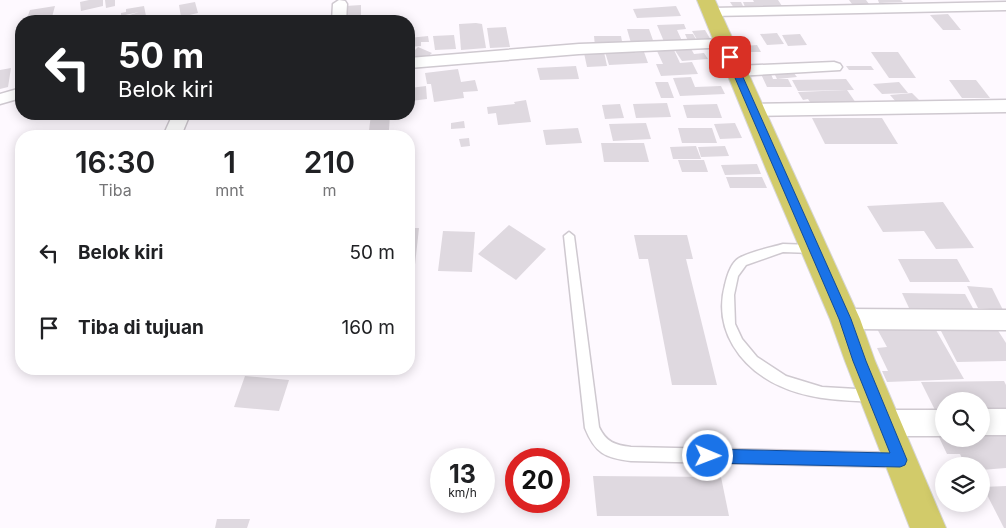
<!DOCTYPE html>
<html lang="id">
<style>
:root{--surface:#fff;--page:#f6f6f6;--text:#202124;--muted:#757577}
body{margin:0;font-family:Inter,sans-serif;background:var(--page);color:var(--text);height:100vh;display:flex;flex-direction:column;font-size:19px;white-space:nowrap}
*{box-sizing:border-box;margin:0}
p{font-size:16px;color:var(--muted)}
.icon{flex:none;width:28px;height:28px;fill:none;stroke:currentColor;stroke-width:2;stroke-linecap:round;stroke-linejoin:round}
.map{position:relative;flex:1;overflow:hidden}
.sheet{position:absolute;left:15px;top:130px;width:400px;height:245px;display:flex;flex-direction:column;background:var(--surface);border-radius:20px;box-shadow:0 2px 12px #0003}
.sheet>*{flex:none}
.guide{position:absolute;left:15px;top:15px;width:400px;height:105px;border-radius:20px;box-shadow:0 2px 12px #0003;background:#202124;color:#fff;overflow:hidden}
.fabs{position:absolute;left:935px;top:392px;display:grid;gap:10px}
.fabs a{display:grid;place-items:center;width:55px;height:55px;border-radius:50%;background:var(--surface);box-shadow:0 2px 12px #0003;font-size:25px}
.speed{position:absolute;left:430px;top:448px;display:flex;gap:10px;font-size:25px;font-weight:700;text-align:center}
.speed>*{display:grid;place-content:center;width:65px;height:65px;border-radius:50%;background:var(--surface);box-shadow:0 2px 12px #0003;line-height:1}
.speed small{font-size:12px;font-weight:400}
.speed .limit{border:8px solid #d22;background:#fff;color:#111}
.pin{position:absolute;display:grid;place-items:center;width:42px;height:42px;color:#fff;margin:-21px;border-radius:10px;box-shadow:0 2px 8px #0006}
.me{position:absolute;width:55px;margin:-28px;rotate:91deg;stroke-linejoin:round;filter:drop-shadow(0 0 4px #0008)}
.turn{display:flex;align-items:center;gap:18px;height:105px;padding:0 20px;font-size:22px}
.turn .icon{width:65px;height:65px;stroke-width:2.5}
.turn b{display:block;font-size:35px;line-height:42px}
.eta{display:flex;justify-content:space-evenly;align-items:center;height:85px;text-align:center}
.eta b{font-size:30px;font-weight:600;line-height:35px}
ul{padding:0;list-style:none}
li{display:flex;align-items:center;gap:15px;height:75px;padding:0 20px}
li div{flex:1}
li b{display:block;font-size:19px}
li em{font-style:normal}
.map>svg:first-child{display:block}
.building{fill:#dfd9e0}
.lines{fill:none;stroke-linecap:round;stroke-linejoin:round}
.lane-casing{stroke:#cfc9d0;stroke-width:3}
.street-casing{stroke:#cfc9d0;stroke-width:3}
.highway-casing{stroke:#d6d6d6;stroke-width:2}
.lane{fill:#fff;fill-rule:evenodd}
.street{fill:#fff;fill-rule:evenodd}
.highway{fill:#d2cb6a;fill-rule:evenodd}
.route{fill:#1a73e8;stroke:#114b97}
</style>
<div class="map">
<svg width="1006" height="528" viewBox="0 0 1006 528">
<rect width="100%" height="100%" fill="#fef9ff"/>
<g class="building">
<polygon points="89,0 103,0 103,6 81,11 80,2"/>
<polygon points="105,0 115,0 115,6 106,8"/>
<polygon points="753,0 778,0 782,6 745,7 743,2 754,2"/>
<polygon points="849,0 866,0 869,4 852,4"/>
<polygon points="878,0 901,0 903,2 879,3"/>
<polygon points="195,2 198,13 181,17 179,5"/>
<polygon points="730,2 741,2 744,8 734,8"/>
<polygon points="361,5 361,15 345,16 345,6"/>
<polygon points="55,6 52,17 26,21 30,10"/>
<polygon points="144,6 147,21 124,21 123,17 139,12 121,16 121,13 126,12 126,9"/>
<polygon points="676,6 681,16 637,18 633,9"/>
<polygon points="948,14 961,30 943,30 930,15"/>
<polygon points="476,23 482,24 486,48 461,50 459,24"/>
<polygon points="684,24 686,29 677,30 683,43 665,44 657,25"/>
<polygon points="506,27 510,47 490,48 487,28"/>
<polygon points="627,29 649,29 654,43 631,43"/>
<polygon points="705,30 712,42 699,43 692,31"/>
<polygon points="777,33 784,44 767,45 760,34"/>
<polygon points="685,34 693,34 698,43 689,43"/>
<polygon points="800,34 807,45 788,46 782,35"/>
<polygon points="454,35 456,49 435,50 433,36"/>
<polygon points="428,36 429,42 421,42 421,46 409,47 409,38"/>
<polygon points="594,36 621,36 623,47 595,46"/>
<polygon points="757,45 761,52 747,52 743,46"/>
<polygon points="418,47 432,53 422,62 409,56"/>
<polygon points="690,47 694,54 704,53 708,59 682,61 674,49"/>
<polygon points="674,50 680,63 692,62 698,74 661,76 656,64 663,64 657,51"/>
<polygon points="634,51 635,53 644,52 648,63 609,65 605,52"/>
<polygon points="604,52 607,66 587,67 584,53"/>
<polygon points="871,52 898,52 916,78 889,78"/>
<polygon points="576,66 579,79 540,80 537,68"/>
<polygon points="846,66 871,66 874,70 849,70"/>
<polygon points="11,68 8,87 0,89 0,70"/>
<polygon points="458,69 461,82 475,80 478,91 463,92 464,98 434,102 431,84 427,84 425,73"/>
<polygon points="793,72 797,77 777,79 774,73"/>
<polygon points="761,74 771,74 773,79 788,79 792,87 767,87"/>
<polygon points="691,77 695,87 721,86 725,94 680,96 673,78"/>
<polygon points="846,79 854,90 798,91 792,80"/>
<polygon points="949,80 976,80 990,98 962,98"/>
<polygon points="655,82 668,82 674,98 661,98"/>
<polygon points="899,82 908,93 882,94 873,84"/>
<polygon points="426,86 427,99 411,101 410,88"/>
<polygon points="847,90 856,103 812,105 808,99 803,100 798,92"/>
<polygon points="912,93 919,100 897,103 890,95"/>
<polygon points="526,100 531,122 498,125 496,113 488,114 487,107 515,104 514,102"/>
<polygon points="667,103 671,117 636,118 633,104"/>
<polygon points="620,104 624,118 605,119 602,105"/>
<polygon points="717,104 722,118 687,118 683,105"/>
<polygon points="113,114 138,114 138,115 112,119"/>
<polygon points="331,114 347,114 347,118 330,119"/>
<polygon points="371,114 390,114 389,130 369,131"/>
<polygon points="812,118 882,118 898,144 825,144"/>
<polygon points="464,121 465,128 451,129 451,123"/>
<polygon points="646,123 651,139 613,141 609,124"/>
<polygon points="735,123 742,138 720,139 714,124"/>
<polygon points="578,128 582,143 546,145 543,130"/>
<polygon points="678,128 712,128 717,143 682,143"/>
<polygon points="469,138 470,146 461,147 459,139"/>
<polygon points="601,143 644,143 649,162 604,162"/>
<polygon points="696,146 701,159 673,159 670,147"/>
<polygon points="725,146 729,156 701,157 698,147"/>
<polygon points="678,160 704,160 708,172 682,172"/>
<polygon points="757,164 761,174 725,175 721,165"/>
<polygon points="726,177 762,177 767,188 730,188"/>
<polygon points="943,202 974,248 936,249 924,231 883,232 867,206"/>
<polygon points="509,225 546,249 516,280 478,254"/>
<polygon points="409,228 419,228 413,283 409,282"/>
<polygon points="443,231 475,232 472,272 438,271"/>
<polygon points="634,235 687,235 693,259 686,259 717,385 672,385 648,259 639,259"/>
<polygon points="898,259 957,259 970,282 910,282"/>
<polygon points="967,286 992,288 1003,310 978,308"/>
<polygon points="902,293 965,294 975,312 910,310"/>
<polygon points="933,325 964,379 887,382 882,371 888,371 877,348 887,347 876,327"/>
<polygon points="940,329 997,329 1006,343 1006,361 957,362"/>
<polygon points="245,376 289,380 279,411 234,407"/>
<polygon points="1004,381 1006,385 1006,417 981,417 981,401 944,401 944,418 939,418 921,382"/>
<polygon points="1006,430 1006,468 981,470 981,466 966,466 960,454 947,454 937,433 944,433 944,439 981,439 981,431"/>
<polygon points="593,476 721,477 729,516 597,516"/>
<polygon points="1006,486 1006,528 1004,528 983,487"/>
<polygon points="217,519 250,519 247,528 215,528"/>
</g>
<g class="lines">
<defs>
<g id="lane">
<path d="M569,232L574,236L599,427C606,442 615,445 631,447L898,453L903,455L905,460L903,465L898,467L631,461C605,458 595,453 585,428L564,236Z"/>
<path d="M783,244L813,245L817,246L819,249L817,252L813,253L783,252L746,265L738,276L734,295L735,324L742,339L757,357L786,376L822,387L874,390L879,392L881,396L879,400L874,402C842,400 810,400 780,386C740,368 713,329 725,285C727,276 731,263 739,258C752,251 769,248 783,244Z"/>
</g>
<g id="street">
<polygon points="339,0 345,1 347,4 346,21 332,21 333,4"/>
<polygon points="1006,2 1006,10 711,16 706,15 704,12 706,9 711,8"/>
<polygon points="725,39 730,41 733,44 730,47 579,54 409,68 409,58 579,44"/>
<polygon points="834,62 840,64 842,67 840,70 736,76 730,74 728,71 730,68 736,66"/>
<polygon points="21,88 21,98 0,104 0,94"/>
<polygon points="1006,100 1006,112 752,116 746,114 743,110 746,106 752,104"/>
<polygon points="173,114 190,114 181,136 163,136"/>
<polygon points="845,309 1006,310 1006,330 845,329 837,326 834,319 837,312"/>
<rect x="981" y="409" width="25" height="26"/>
<polygon points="885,410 944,410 944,436 885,436 876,432 872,423 876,414"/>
</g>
<polygon id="highway" points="697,0 715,0 860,319 875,361 946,528 910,528 845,361 830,319 766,169"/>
</defs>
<use href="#lane" class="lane-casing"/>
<use href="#street" class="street-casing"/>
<use href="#highway" class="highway-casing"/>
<use href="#lane" class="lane"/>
<use href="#street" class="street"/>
<use href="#highway" class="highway"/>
</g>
<polygon class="route" points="730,55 734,57 851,319 866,361 907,460 905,465 900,467 708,463 702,461 700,456 702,451 708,449 890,453 853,361 839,319 726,57"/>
</svg>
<div class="fabs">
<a><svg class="icon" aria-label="search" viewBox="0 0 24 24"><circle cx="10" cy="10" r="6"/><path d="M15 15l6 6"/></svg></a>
<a><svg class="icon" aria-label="layers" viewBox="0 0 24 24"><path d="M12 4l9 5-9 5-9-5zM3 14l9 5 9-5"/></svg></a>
</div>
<div class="speed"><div>13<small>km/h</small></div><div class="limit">20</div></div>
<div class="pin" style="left:730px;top:57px;background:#d93025"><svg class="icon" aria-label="arrive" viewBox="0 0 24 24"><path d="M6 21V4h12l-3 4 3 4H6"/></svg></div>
<svg class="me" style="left:708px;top:456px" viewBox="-20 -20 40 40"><circle r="17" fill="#1a73e8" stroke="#fff" stroke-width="3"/><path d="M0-11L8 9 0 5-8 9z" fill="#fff"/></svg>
<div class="guide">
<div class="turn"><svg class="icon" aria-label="left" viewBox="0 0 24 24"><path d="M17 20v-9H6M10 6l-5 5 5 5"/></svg><div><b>50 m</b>Belok kiri</div></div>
</div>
<section class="sheet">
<div class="eta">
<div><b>16:30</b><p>Tiba</p></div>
<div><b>1</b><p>mnt</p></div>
<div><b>210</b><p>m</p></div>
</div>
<ul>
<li><svg class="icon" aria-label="left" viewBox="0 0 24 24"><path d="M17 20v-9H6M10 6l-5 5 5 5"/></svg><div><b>Belok kiri</b></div><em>50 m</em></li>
<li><svg class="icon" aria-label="arrive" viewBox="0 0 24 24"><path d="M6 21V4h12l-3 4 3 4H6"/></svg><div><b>Tiba di tujuan</b></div><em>160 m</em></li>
</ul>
</section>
</div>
